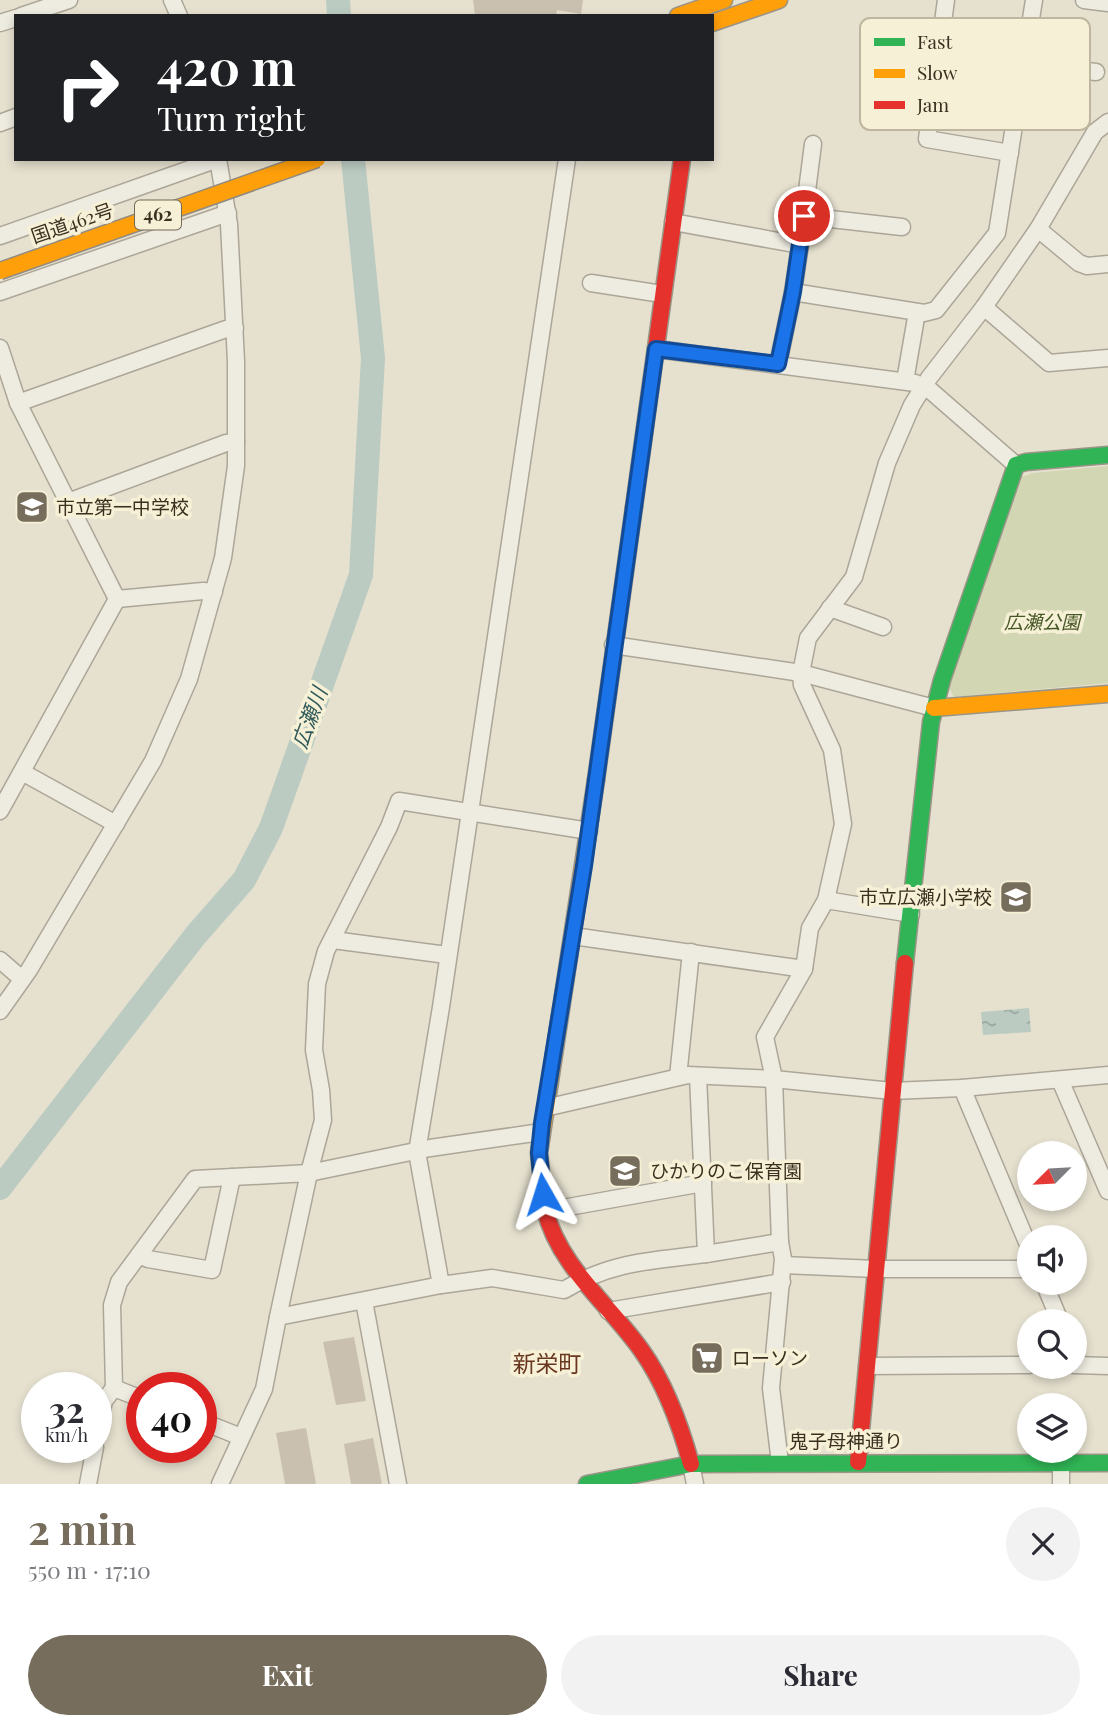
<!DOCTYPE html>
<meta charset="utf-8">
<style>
:root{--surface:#fff;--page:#f2f2f3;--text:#2b2b33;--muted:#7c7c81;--accent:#776d5d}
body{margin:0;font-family:"Playfair Display","Noto Sans JP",serif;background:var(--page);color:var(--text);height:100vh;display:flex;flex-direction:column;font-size:26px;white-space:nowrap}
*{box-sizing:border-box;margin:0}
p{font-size:23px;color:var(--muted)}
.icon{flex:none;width:38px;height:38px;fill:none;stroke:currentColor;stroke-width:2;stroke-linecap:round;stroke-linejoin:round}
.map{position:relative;height:1484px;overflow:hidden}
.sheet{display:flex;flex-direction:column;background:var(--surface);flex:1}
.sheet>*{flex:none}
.hud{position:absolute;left:14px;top:14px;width:700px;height:147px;border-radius:0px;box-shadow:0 4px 10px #0003;background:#202124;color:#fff;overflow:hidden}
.needle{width:46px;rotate:246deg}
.controls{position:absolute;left:1017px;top:1141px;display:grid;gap:14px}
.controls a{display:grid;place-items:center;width:70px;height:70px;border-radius:50%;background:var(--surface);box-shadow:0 4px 10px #0003;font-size:35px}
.speed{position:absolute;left:21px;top:1372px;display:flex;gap:14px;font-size:35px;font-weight:700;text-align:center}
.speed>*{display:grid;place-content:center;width:91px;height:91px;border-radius:50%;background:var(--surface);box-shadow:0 4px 10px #0003;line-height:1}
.speed small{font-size:18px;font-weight:400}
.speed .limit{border:10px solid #d22;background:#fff;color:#111}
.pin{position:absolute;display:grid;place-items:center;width:60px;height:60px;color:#fff;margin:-30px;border:4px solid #fff;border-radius:50%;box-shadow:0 2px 7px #0007}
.me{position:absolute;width:77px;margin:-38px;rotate:354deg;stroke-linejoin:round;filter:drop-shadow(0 0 5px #0008)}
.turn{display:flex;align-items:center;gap:24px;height:147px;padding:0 28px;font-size:32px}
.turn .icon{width:91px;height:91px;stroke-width:2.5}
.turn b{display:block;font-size:49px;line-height:60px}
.round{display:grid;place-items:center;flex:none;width:74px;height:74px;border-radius:37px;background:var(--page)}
.summary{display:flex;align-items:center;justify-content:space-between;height:119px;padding:0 28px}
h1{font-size:42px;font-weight:700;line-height:52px;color:var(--accent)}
.cta{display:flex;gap:14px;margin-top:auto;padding:14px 28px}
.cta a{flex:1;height:80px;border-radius:42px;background:var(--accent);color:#fff;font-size:28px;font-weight:700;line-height:80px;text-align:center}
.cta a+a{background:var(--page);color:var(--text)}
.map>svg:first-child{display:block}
.green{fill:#d2d6b2}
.water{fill:url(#water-ripples)}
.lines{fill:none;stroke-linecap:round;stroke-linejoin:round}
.river{stroke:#bbcbc2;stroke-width:24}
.building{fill:#cac0b0}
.street-casing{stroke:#aca698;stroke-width:19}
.fast-casing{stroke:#9b9588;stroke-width:19}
.slow-casing{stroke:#9b9588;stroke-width:19}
.jam-casing{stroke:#9b9588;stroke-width:19}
.street{stroke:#eeebe1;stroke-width:16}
.fast{stroke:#30b455;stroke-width:16}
.slow{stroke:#ff9f0a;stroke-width:16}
.jam{stroke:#e5322d;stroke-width:16}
.slow-bridge-casing{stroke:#918b7f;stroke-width:19;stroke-linecap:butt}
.slow-bridge{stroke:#ff9f0a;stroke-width:16}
.route-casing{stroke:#114b97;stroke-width:18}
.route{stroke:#1a73e8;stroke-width:12}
.labels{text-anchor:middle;stroke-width:7;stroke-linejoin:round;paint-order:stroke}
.shield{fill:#f6f0d6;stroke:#736956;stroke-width:2}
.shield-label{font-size:18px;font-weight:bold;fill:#3b2f1f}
.street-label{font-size:19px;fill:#3b2f1f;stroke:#f6f0d6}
.poi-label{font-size:19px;fill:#3b2f1f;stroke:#f6f0d6;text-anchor:start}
.park-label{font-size:19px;font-style:italic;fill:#465726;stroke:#f6f0d6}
.water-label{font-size:21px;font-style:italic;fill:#2f595a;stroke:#f6f0d6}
.quarter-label{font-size:23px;fill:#68351e;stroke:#f6f0d6}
.key{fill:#f6f0d6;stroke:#beb69f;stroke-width:2}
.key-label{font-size:19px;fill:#3b2f1f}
</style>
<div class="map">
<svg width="1108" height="1484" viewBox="0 0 1108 1484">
<defs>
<pattern id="water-ripples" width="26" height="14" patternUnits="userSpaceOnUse" patternTransform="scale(1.75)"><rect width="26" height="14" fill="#bbcbc2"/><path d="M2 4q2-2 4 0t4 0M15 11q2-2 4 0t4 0" fill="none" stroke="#99a59d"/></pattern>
</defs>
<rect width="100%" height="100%" fill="#e6e1cf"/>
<polygon class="green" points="1108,466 1108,683 954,697 949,688 1022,477 1033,473"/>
<polygon class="water" points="1029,1008 1031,1032 983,1035 981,1012"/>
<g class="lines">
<g class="river">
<polyline points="338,0 339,16"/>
<polyline points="0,1188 195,936 244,880 271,828 361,575 373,358 353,159"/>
</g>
</g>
<g class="building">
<polygon points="473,0 583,0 581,14 557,10 556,16 475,15"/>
<polygon points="354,1337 366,1401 336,1405 323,1342"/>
<polygon points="306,1428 316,1484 285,1484 276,1433"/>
<polygon points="373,1438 382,1484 351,1484 344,1444"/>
</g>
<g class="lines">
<defs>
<g id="street">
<polyline points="172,0 179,16"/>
<polyline points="946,0 927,139 1010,153"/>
<polyline points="1084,0 1108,3"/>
<polyline points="21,16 69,0"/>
<polyline points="0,23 16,18"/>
<polyline points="1024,64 1096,72"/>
<polyline points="0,123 16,117"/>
<polyline points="804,216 902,227"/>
<polyline points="673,222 800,245 793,292 924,313 936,310 997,233 1034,0"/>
<polyline points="1038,229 1079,263 1087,266 1108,264"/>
<polyline points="0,236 218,159"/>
<polyline points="800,245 813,144"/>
<polyline points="591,283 662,294"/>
<polyline points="0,292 228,213"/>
<polyline points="984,307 1049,363 1108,358"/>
<polyline points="0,348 18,403 117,599"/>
<polyline points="656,349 915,383 931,391 1016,465"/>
<polyline points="778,364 793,292"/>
<polyline points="905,381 917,312"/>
<polyline points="18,403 226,329 235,328"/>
<polyline points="68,502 226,443 236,442"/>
<polyline points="117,599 203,591 214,592"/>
<polyline points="830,608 883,627"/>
<polyline points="613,645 801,673 934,708"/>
<polyline points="22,772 116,824"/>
<polyline points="0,811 117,599"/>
<polyline points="826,900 911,914"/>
<polyline points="573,936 804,969 765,1037 774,1079 780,1242 783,1259 771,1388 780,1463"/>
<polyline points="333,940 447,955"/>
<polyline points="0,960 22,979"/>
<polyline points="804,969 810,928 826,900 843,824 832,750 802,685 801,673 808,638 854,577 887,463 912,405 929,378 984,307 1038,229 1095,132 1108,122"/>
<polyline points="0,1011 29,970 153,761 189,679 223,558 236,466 236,361 229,224 218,159"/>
<polyline points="678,1077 691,952"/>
<polyline points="1060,1080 1108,1191"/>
<polyline points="962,1088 1029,1247"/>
<polyline points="545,1108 688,1075 774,1079 892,1091 962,1088 1108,1075"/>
<polyline points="541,1132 430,1148 309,1173 323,1120 321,1090 314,1050 317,984 326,951 389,827 399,801 589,831"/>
<polyline points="546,1211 703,1183"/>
<polyline points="706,1254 780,1242"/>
<polyline points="139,1255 148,1259 212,1270 232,1177"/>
<polyline points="783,1265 876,1269 1029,1269"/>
<polyline points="1044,1283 1060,1321"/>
<polyline points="441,1285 417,1152 441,1007 567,159"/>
<polyline points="364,1301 398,1484"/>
<polyline points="608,1311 782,1282"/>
<polyline points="1074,1365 1108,1366"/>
<polyline points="867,1366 1029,1365"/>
<polyline points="142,1399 114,1388 112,1305 119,1282 195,1179 309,1173 278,1317"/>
<polyline points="201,1421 241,1437"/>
<polyline points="96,1439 104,1401 114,1388"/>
<polyline points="1061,1463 1061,1484"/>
<polyline points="691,1464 695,1484"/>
<polyline points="88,1484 95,1447"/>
<path d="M220,1484L264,1389L278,1317L441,1285L492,1278L564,1290C612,1261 652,1261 706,1254L698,1076"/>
</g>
<g id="fast">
<polyline points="596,780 634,507"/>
<polyline points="905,963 931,722 942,680 1016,465 1026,462 1108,455"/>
<polyline points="587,1484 691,1464 1108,1463"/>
</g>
<g id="slow">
<polyline points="678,16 724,0"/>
<polyline points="712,23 779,0"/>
<polyline points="934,708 1108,694"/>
<polyline points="545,1210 539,1153 596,780"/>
</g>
<g id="jam">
<polyline points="634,507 682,159"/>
<path d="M545,1210C560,1268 609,1304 642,1351C666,1385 680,1424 691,1464"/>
<polyline points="858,1462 905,963"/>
</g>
</defs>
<use href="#street" class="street-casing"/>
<use href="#fast" class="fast-casing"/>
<use href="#slow" class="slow-casing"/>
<use href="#jam" class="jam-casing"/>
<use href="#street" class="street"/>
<use href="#fast" class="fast"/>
<use href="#slow" class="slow"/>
<use href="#jam" class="jam"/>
<defs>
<polyline id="slow-bridge" points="0,271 317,159"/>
</defs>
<use href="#slow-bridge" class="slow-bridge-casing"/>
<use href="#slow-bridge" class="slow-bridge"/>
</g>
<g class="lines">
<defs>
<polyline id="route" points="543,1194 539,1153 542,1123 584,866 656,349 778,364 793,292 804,216"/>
</defs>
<use href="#route" class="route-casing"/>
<use href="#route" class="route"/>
</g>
<defs>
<symbol id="school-square" viewBox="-11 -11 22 22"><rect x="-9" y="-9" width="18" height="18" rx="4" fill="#776d5d" stroke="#f6f0d6"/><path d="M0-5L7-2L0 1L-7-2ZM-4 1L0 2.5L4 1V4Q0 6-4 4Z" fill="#fff"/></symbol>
<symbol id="supermarket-square" viewBox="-11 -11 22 22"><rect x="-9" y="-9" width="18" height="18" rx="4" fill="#776d5d" stroke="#f6f0d6"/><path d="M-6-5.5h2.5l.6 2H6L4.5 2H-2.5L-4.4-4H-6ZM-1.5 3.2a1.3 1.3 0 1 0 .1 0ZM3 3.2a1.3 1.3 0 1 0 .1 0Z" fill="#fff"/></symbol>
</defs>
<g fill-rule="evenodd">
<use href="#school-square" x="13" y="488" width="38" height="38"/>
<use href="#school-square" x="997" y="878" width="38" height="38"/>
<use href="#school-square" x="606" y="1152" width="38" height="38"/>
<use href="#supermarket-square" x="688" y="1339" width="38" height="38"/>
</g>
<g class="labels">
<rect class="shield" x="135" y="200.5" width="46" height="29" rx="5"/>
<g class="shield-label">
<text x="158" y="221">462</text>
</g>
<g class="street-label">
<text transform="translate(72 223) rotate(-19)" y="7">国道462号</text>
<text x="846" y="1448">鬼子母神通り</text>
</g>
<g class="poi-label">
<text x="56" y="514">市立第一中学校</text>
<text x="992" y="904" text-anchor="end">市立広瀬小学校</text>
<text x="650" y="1178">ひかりのこ保育園</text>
<text x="732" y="1365">ローソン</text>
</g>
<g class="park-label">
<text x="1042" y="629">広瀬公園</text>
</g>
<g class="water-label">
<text transform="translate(310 718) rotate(-70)" y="7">広瀬川</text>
</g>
<g class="quarter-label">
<text x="547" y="1372">新栄町</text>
</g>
</g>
<rect x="860" y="18" width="230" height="112" rx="10" class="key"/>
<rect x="874" y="38" width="31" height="8" fill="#30b455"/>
<rect x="874" y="69" width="31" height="9" fill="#ff9f0a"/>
<rect x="874" y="101" width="31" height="8" fill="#e5322d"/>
<g class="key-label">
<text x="917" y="49">Fast</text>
<text x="917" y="80">Slow</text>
<text x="917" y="112">Jam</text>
</g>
</svg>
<div class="controls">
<a><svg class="needle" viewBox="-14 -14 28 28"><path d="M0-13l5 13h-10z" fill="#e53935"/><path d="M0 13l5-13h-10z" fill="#7c7c81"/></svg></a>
<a><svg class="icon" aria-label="sound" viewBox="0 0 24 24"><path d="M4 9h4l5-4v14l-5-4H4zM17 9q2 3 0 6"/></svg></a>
<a><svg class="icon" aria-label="search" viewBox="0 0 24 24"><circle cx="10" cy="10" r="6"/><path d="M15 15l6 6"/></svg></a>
<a><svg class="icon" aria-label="layers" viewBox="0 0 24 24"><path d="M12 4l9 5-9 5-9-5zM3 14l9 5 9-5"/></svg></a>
</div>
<div class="speed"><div>32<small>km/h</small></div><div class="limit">40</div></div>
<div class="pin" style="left:804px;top:216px;background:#d93025"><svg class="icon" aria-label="arrive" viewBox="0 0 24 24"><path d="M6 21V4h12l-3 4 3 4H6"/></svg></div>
<svg class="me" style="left:543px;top:1194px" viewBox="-20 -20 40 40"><path d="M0-17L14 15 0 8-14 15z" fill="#1a73e8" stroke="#fff" stroke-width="4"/></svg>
<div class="hud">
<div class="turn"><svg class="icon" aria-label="right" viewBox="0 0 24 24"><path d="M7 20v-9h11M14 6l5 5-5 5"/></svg><div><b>420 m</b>Turn right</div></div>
</div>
</div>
<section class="sheet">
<div class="summary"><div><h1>2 min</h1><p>550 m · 17:10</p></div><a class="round"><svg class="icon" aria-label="close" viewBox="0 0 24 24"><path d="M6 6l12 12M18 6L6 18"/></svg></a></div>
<div class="cta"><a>Exit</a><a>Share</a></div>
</section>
